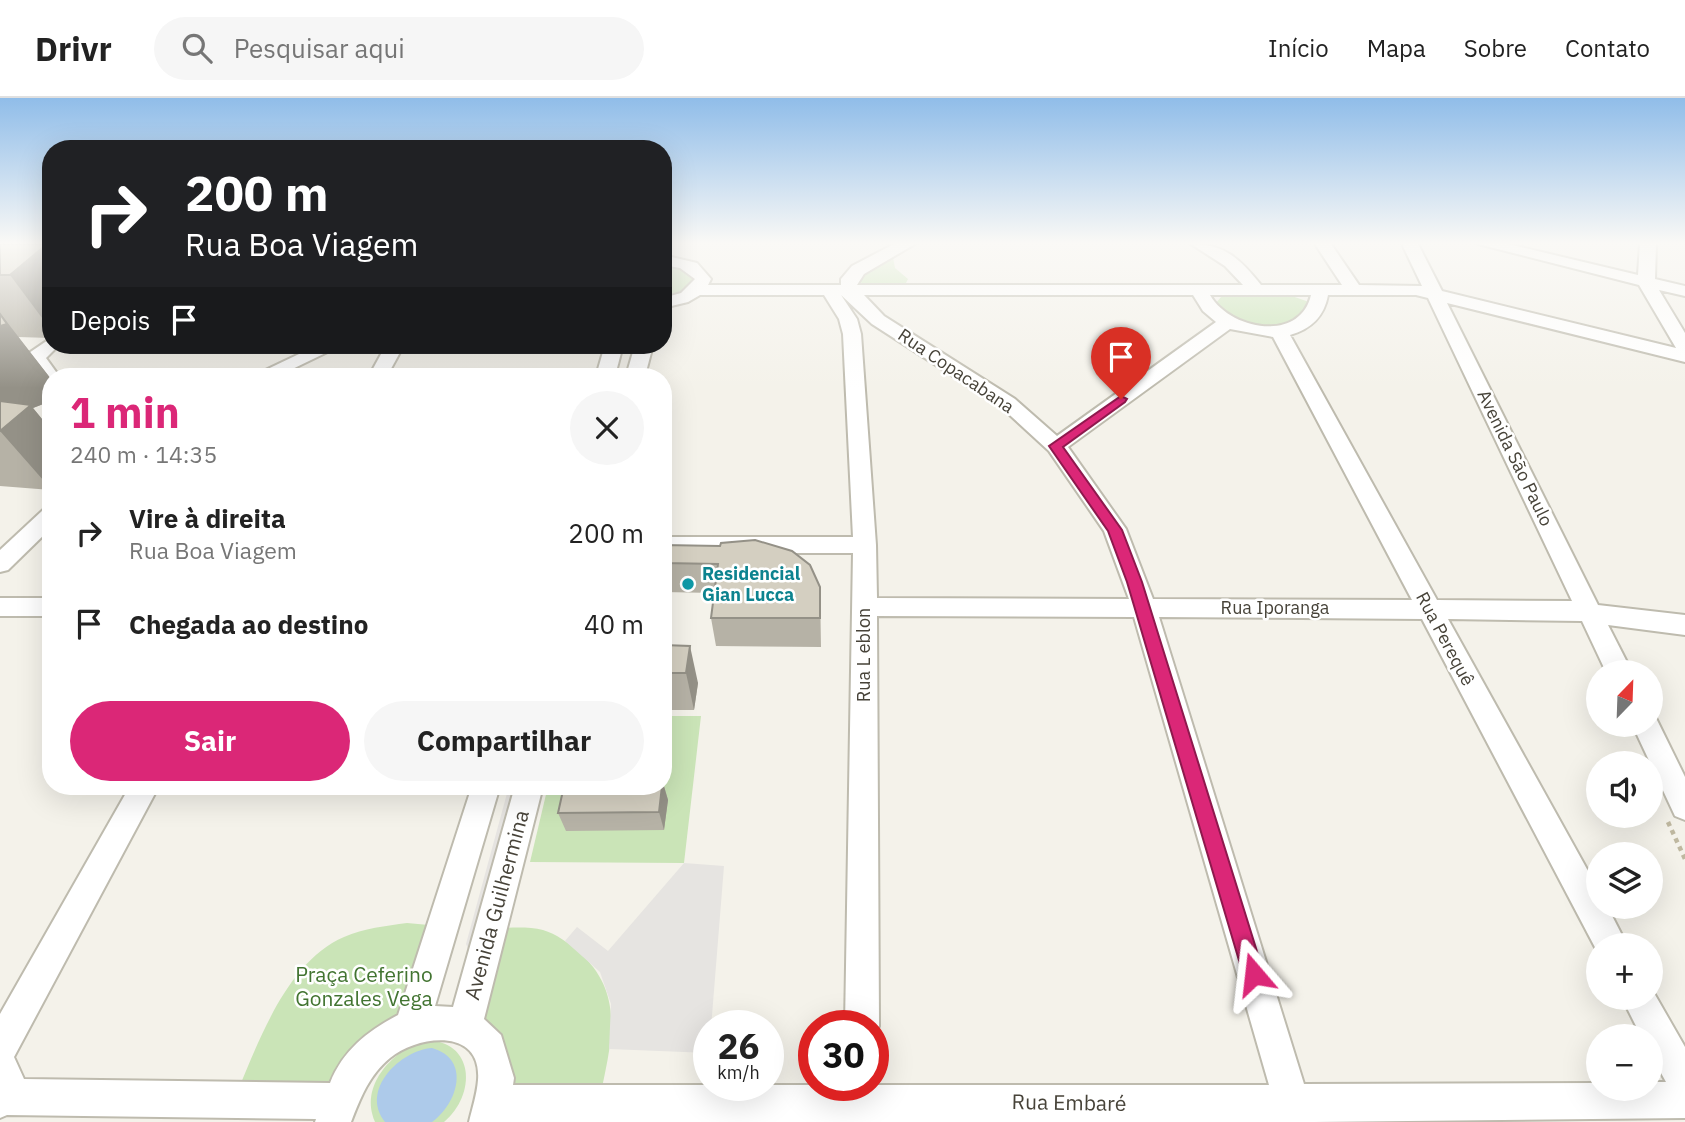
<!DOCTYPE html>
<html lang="pt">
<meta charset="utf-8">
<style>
:root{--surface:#fff;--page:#f6f6f6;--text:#222;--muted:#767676;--line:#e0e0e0;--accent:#db2777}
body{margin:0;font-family:"IBM Plex Sans",sans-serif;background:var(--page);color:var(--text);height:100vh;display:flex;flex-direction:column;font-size:26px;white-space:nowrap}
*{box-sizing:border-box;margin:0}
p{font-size:23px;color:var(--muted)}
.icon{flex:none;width:38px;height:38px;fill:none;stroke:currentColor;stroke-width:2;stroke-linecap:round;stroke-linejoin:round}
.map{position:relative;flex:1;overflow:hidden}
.drawer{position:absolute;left:42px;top:270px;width:630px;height:427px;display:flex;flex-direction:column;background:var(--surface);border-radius:28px;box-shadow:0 7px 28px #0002}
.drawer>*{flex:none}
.hud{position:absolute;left:42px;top:42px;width:630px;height:214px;border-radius:28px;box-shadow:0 7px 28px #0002;background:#202124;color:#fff;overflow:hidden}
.needle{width:46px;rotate:23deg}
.controls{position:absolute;left:1586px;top:562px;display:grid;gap:14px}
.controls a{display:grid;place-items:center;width:77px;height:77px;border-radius:50%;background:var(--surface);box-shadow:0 7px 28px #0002;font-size:35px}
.speed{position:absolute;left:693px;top:912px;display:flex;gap:14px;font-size:35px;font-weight:700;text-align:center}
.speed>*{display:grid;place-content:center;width:91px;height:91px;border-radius:50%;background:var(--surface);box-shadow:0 7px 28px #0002;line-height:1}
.speed small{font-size:18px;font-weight:400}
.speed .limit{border:10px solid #d22;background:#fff;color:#111}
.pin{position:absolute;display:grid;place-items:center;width:60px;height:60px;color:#fff;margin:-72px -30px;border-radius:50% 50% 50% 0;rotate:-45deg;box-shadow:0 0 7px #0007}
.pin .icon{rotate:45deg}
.me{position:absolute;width:77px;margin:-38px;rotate:343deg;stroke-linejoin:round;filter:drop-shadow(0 0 5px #0008)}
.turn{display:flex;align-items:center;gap:24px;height:147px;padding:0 28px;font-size:32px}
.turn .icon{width:91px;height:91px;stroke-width:2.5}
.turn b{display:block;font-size:49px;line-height:60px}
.then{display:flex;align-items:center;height:66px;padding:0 28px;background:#0003;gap:14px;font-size:26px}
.round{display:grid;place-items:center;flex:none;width:74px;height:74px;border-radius:37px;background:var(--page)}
.headline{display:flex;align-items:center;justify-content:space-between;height:119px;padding:0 28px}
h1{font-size:42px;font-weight:800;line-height:52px;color:var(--accent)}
.action{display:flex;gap:14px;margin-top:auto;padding:14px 28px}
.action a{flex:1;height:80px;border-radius:42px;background:var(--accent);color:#fff;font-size:28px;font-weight:800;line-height:80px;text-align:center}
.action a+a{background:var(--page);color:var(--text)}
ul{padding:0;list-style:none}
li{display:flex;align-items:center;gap:21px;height:91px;padding:0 28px}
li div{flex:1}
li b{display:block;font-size:26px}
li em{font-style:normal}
header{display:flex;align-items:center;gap:42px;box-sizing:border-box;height:98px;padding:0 35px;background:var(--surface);border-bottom:2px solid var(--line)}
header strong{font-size:33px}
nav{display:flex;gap:38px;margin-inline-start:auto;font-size:24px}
.search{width:490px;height:63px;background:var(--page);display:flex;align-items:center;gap:18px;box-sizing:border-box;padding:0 24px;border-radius:38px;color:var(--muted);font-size:26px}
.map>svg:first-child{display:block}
.green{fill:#cae4b7}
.parking{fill:#e6e4e1}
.water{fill:#adcaea}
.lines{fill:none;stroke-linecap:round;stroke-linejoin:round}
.minor-casing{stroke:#bebbae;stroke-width:4}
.path{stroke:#bfb8a0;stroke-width:4.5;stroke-dasharray:4.5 4.5;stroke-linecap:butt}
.minor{fill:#fff;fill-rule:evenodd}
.wall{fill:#b6b2a6}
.shaded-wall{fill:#949187}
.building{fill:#d4cfc1;stroke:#949187;stroke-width:2}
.route{fill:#db2777;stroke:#8e194d;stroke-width:2}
.culture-dot{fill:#0f9aa8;stroke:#fff;stroke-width:2.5}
.labels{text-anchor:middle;stroke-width:5;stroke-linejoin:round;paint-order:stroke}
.street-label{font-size:18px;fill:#474339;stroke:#fff}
.culture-label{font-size:18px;font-weight:bold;fill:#0d838f;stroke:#fff;text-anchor:start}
.near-street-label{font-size:21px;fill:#474339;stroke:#fff}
.near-park-label{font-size:21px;fill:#427431;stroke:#fff}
</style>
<header>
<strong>Drivr</strong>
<div class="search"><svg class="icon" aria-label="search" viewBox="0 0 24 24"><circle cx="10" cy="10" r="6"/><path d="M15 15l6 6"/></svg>Pesquisar aqui</div>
<nav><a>Início</a><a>Mapa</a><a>Sobre</a><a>Contato</a></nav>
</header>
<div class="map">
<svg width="1685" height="1024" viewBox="0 0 1685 1024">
<rect width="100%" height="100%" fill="#f4f2ea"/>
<g class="green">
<polygon points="893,159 895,170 908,181 904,189 869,189 858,183 859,175"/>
<polygon points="663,164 676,165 695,180 681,193 663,199"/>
<path d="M1233,198H1292L1309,204V212C1303,216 1297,223 1290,226C1269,234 1230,222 1216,205L1221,199Z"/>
<polygon points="663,618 701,618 684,765 530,764 548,688 663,688"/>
<path d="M407,825L440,828L412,918L336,984L326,987L238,992C260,940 288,863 344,839C364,830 386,828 407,825Z"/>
<path d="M494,830C509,830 528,828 543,832C556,836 569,845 579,854C626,896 611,945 600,999L516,996L493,953L476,895Z"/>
<path d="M423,942C475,941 477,996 444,1024H375C359,988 391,955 423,942Z"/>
</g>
<g class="parking">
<polygon points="509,688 515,688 470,855 466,846"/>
<polygon points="684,765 724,768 709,955 609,951 611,906 600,874 565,843 577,829 608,853"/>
</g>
<path class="water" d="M432,950C471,961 458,1005 432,1024H385C359,992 401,952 432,950Z"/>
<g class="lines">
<defs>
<g id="minor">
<path d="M894,146H915L864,176L857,187H1243L1225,168L1191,146C1225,146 1240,161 1261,187H1342L1315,146H1331L1359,187L1422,188L1402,146H1418L1442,193L1676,250L1639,187L1478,146H1508L1638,177L1640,146H1656L1655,181L1685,188V198L1659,192L1685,235V264L1447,205L1598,507L1685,517V537L1608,527L1632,574H1606L1582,523L1448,521L1598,791V808H1607L1627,847H1598V855L1422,521L1159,519L1304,986L1598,985V990H1650V984H1666L1650,955V938H1641L1622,900H1650V888L1685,949V1020L1314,1024H469C472,1011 477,996 478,982C482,929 418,937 390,960C369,977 360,1001 351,1024H315L316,1021L7,1017L0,1020V916L130,688H159L14,959L24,981L330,985C343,952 368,933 398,917L472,688H500L435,908L453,909L515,688H543L484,921L501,937L514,980L513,987H1269L1134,519L877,518L879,928L873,940V928H845L853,455H663V439H853L843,236L839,221L824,197H700L688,204L663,210V200L681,195L695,181L680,170L663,167V157L697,165L711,181L708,187H841V181L852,168ZM841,197L872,226L1001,309L1049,353L1104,433L1129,501L877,500L876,447L861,236L857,221ZM864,197H1193L1203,213L1216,224L1057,338L1015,301L884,218ZM1210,197H1311C1300,245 1230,232 1210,197ZM1328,197H1416L1428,200L1572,503L1437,502L1290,237C1311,231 1324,219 1328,197ZM1230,231L1273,239L1412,502L1153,501L1126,431L1068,349Z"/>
<polygon points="51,240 51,247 59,247 46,260 59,278 51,278 51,286 44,284 32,267 0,278 0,266 29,255"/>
<polygon points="318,247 342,247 278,278 253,278"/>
<polygon points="386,247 404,247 387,278 369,278"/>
<polygon points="605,247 623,247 615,278 596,278"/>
<polygon points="635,247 653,247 645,278 626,278"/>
<polygon points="51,409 51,430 8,472 0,474 0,452 43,412"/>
<rect x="0" y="500" width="51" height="18"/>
<polygon points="1650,616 1655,618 1685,679 1685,722 1675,718 1632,626 1650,626"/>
</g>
</defs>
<use href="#minor" class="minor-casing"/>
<polyline class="path" points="1668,724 1685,761"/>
<use href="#minor" class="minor"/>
</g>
<g class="wall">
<polygon points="0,146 51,146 51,240 18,239 51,281 51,303 33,310 51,332 51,392 0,388"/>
<polygon points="663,447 820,489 821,549 716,548 711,520 714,495 663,494"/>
<polygon points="663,547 698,585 694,612 663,612"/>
<polygon points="663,685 668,702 664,732 566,733 558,715 562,696 558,688 663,688"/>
</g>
<g class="shaded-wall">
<polygon points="47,146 51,146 51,232 10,177"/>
<polygon points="0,215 51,281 51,303 33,310 51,332 51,391 0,333"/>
<polygon points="690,548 698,585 694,612 686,575"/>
<polygon points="663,685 668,702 664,732 659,714"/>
</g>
<g class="building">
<polygon points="0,146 47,146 10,177 0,177"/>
<polygon points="0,216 7,226 0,228"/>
<polygon points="0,303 31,307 0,333"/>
<polygon points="755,442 792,453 810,467 820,489 820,520 711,520 718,466 663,465 663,447 720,448 721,445"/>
<polygon points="663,547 690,548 686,575 663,575"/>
<polygon points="564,688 662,688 659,714 558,715"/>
</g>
<linearGradient id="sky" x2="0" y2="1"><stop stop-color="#90bde9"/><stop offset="0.5" stop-color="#faf9f6"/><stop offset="1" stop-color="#faf9f6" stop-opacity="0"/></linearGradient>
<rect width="1685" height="290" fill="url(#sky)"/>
<polygon class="route" points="1121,298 1127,301 1125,304 1063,349 1122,432 1142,484 1264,876 1261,884 1254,887 1246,884 1243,876 1127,484 1108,433 1049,348"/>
<circle class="culture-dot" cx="688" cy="486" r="7"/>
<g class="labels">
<g class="street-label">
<text transform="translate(956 273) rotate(34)" y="6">Rua Copacabana</text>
<text transform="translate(1515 360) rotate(64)" y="6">Avenida São Paulo</text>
<text x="1275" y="516">Rua Iporanga</text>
<text transform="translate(1445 541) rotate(62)" y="6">Rua Perequê</text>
<text transform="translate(864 557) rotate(-90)" y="6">Rua L eblon</text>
</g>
<g class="culture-label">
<text x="702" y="482">Residencial<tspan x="702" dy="21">Gian Lucca</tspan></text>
</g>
<g class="near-street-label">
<text transform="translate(497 807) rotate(-75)" y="7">Avenida Guilhermina</text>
<text transform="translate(1069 1005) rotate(1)" y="7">Rua Embaré</text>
</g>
<g class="near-park-label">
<text x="364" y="884">Praça Ceferino<tspan x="364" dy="24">Gonzales Vega</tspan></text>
</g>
</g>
</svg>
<div class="controls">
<a><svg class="needle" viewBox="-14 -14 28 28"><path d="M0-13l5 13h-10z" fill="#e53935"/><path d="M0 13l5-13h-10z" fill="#767676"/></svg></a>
<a><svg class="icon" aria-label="sound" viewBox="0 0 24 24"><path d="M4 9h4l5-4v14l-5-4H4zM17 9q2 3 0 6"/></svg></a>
<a><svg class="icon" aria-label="layers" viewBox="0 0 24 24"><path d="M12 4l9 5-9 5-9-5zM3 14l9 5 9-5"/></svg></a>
<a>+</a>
<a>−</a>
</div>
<div class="speed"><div>26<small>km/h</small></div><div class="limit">30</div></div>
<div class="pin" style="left:1121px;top:301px;background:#d93025"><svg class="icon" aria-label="arrive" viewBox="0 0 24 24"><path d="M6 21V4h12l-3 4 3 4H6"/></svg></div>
<svg class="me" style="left:1254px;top:876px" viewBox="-20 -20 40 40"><path d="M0-17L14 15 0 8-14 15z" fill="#db2777" stroke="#fff" stroke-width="4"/></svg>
<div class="hud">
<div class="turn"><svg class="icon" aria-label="right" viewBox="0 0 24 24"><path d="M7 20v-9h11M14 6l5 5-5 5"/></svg><div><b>200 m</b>Rua Boa Viagem</div></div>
<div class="then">Depois<svg class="icon" aria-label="arrive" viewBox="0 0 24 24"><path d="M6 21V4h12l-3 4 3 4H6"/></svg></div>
</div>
<section class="drawer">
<div class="headline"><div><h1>1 min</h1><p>240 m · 14:35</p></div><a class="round"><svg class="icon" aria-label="close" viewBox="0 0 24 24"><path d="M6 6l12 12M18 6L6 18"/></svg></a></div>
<ul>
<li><svg class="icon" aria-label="right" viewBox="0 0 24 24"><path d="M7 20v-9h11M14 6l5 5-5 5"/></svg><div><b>Vire à direita</b><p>Rua Boa Viagem</p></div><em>200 m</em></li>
<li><svg class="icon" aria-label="arrive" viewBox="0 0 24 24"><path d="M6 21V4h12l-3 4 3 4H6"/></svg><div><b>Chegada ao destino</b></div><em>40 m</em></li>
</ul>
<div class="action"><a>Sair</a><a>Compartilhar</a></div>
</section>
</div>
